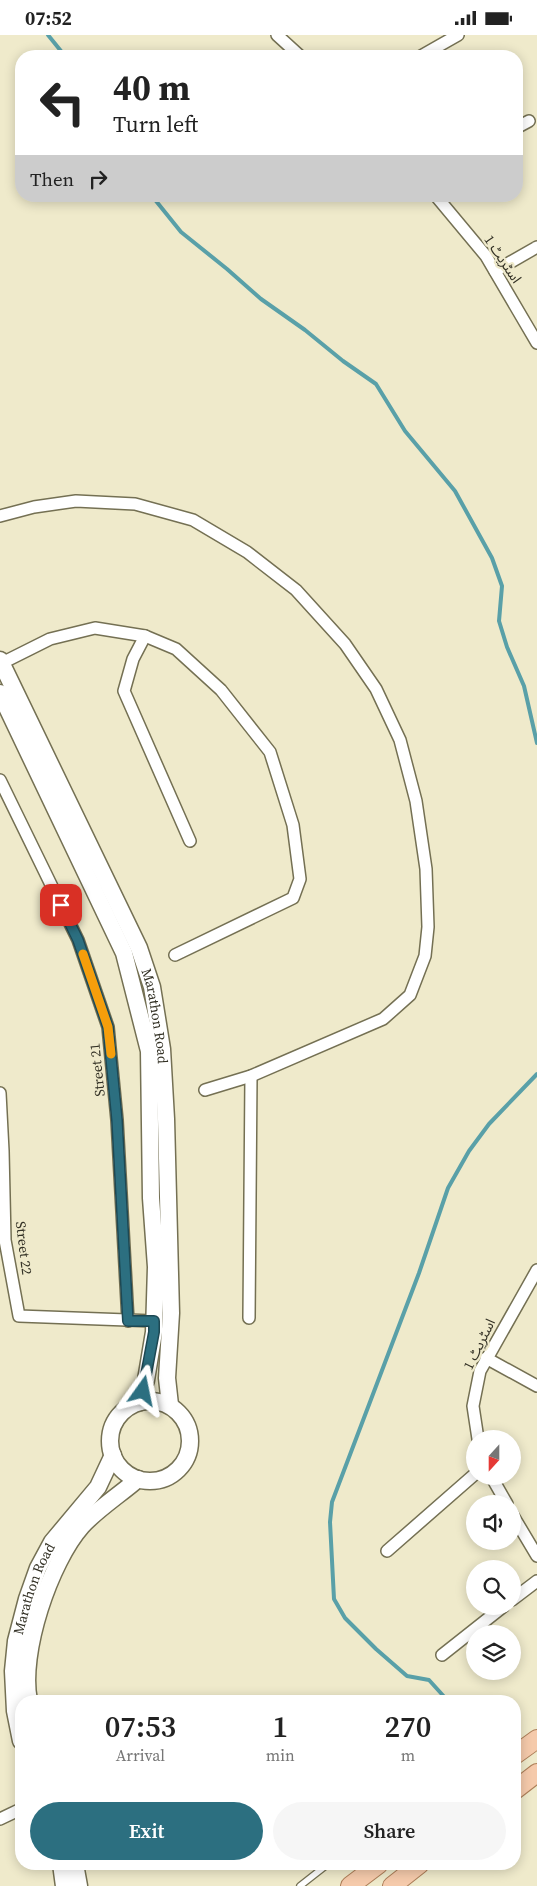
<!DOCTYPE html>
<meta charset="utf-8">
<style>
:root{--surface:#fff;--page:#f6f6f6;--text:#222;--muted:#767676;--accent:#2c6f80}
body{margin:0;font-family:"Source Serif 4","Noto Sans Arabic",serif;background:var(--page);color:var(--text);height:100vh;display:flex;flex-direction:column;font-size:19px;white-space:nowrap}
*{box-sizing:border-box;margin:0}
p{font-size:16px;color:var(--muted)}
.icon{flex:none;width:28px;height:28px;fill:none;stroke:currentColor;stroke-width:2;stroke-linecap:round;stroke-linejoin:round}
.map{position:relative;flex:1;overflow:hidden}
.panel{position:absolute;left:15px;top:1660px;width:506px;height:175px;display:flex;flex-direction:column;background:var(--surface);border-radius:20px;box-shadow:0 2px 12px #0003}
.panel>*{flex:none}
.top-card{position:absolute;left:15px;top:15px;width:508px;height:152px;border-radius:20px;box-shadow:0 2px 12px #0003;background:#fff;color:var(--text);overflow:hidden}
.needle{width:32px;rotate:201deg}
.fabs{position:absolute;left:466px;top:1395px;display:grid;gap:10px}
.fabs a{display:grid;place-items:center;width:55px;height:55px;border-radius:50%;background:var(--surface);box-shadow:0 2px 12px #0003;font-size:25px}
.pin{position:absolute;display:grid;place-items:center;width:42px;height:42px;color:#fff;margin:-21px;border-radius:10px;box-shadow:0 2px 8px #0006}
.me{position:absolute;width:55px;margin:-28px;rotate:12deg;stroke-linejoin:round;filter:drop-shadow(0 0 4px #0008)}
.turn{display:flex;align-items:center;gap:18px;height:105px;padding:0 15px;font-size:22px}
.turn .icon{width:65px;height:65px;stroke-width:2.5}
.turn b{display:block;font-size:35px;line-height:42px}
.then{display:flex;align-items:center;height:48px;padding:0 15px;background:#0003;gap:10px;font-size:19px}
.eta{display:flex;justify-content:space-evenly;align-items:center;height:85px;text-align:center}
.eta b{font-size:30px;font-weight:600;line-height:35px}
.cta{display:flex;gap:10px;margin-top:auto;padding:10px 15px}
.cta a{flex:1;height:58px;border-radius:30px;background:var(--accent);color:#fff;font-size:20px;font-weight:600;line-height:58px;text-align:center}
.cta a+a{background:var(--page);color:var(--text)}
.status{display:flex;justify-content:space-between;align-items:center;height:35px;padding:0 25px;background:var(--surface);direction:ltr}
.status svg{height:14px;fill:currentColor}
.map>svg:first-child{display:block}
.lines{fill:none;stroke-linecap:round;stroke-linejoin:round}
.stream{stroke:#59a0a8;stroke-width:4}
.service-casing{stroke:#747053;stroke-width:8}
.minor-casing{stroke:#747053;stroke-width:14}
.secondary-casing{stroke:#747053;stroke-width:19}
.primary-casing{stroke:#ad7e58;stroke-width:20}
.service{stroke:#fff;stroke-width:5.5}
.minor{stroke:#fff;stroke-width:11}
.secondary{stroke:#fff;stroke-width:16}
.primary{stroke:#f5caab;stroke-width:18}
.route-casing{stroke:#1d4853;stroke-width:12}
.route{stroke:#2c6f80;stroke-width:9}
.slow{stroke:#f59e0b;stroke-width:9}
.labels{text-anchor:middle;stroke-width:4.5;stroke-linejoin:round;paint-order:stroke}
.street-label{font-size:14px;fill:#333125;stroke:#efeacb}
</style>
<div class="status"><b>07:52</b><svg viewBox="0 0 49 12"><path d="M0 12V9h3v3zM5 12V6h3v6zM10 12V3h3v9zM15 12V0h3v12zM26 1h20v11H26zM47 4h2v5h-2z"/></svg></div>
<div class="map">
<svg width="537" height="1851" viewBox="0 0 537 1851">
<rect width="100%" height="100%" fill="#efeacb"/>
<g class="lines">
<g class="stream">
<polyline points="48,0 65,21"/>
<polyline points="152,161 181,197 227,234 261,264 305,295 343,326 376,349 405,396 455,456 492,523 502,551 499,586 507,612 524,651 537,708"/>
<polyline points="448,1666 429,1645 407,1641 376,1614 345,1583 334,1564 330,1487 332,1467 419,1238 448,1153 469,1116 489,1089 537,1039"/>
</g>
<defs>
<polyline id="service" points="300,1851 328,1829"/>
<g id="minor">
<polyline points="277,0 300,21"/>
<polyline points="421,21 458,0"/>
<polyline points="516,93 529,86"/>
<polyline points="436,161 486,221 537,308"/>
<polyline points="495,236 537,212"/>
<polyline points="0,481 34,472 76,466 135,469 193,485 247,517 296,555 345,609 376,654 400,705 416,766 426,834 428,892 425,921 410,960 383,984 251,1041 205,1055"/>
<polyline points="145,601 133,624 124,656 190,806"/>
<polyline points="2,628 50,604 95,593 145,601 176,614 221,655 270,717 293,790 300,844 293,863 175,920"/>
<polyline points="0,745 78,905 108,992 117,1085 128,1286"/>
<polyline points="0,1058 3,1116 5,1205 19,1281 154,1286"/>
<polyline points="249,1283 251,1041"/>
<polyline points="486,1323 537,1351"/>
<polyline points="478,1404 473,1371 480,1336 537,1235"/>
<polyline points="491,1441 507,1469"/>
<polyline points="512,1479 537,1521"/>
<polyline points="387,1516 475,1439"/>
<polyline points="512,1565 537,1546"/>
<polyline points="442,1620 504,1571"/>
<polyline points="0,1784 21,1774"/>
</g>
<g id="secondary">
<path id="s1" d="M0,625L139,913L152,952L162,1014L166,1084L171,1278L167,1343L170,1370"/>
<polyline points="0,658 124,918 149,1016 151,1163 156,1232 154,1297 146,1345 140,1367"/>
<circle cx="150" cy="1406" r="40"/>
<path d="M29,1666C19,1618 50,1527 82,1491C95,1476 122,1458 138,1444"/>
<path id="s2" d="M21,1706L15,1676L13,1636L16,1606L27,1564L38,1533L52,1507L98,1452L113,1420"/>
<polyline points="61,1829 64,1851"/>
<polyline points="75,1829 79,1851"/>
</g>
<g id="primary">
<polyline points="515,1720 537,1704"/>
<polyline points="515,1755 537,1738"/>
<polyline points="350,1851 379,1829"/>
<polyline points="392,1851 420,1829"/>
</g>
</defs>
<use href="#service" class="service-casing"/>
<use href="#minor" class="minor-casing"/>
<use href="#secondary" class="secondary-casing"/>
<use href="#primary" class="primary-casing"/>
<use href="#service" class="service"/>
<use href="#minor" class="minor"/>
<use href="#secondary" class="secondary"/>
<use href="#primary" class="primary"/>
</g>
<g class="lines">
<defs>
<polyline id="route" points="61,870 78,905 108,992 117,1085 128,1286 154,1286 154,1297 143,1356"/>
</defs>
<use href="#route" class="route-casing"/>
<use href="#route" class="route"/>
<polyline class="slow" points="83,919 108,992 111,1019"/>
</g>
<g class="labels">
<g class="street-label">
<text transform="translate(503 224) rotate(56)" y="5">اسٹریٹ 1</text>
<text dy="5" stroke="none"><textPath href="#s1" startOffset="390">Marathon Road</textPath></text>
<text transform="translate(97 1035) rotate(-96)" y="5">Street 21</text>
<text transform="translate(24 1213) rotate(83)" y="5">Street 22</text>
<text transform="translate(479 1309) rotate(-64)" y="5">اسٹریٹ 1</text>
<text dy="5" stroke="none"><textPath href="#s2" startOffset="156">Marathon Road</textPath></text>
</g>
</g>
</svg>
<div class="fabs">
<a><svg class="needle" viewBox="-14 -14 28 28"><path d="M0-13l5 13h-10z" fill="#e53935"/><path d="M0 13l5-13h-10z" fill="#767676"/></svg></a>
<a><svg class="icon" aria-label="sound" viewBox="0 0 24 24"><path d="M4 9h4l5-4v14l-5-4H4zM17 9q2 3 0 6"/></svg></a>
<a><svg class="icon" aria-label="search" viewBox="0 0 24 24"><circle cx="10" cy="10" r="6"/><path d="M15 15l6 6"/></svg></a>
<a><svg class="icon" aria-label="layers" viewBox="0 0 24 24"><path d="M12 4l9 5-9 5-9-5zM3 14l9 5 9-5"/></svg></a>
</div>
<div class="pin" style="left:61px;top:870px;background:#d93025"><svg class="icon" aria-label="arrive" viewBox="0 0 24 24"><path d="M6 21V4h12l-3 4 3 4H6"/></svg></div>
<svg class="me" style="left:143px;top:1356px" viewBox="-20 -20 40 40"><path d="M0-17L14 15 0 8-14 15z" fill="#2c6f80" stroke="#fff" stroke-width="4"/></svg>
<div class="top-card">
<div class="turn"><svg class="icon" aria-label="left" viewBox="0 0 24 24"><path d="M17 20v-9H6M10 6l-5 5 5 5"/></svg><div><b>40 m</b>Turn left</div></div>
<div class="then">Then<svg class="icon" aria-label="right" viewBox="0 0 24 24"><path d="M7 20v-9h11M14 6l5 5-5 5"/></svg></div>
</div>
<section class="panel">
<div class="eta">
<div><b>07:53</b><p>Arrival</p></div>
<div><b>1</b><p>min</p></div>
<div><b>270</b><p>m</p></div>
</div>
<div class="cta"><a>Exit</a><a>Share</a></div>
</section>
</div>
